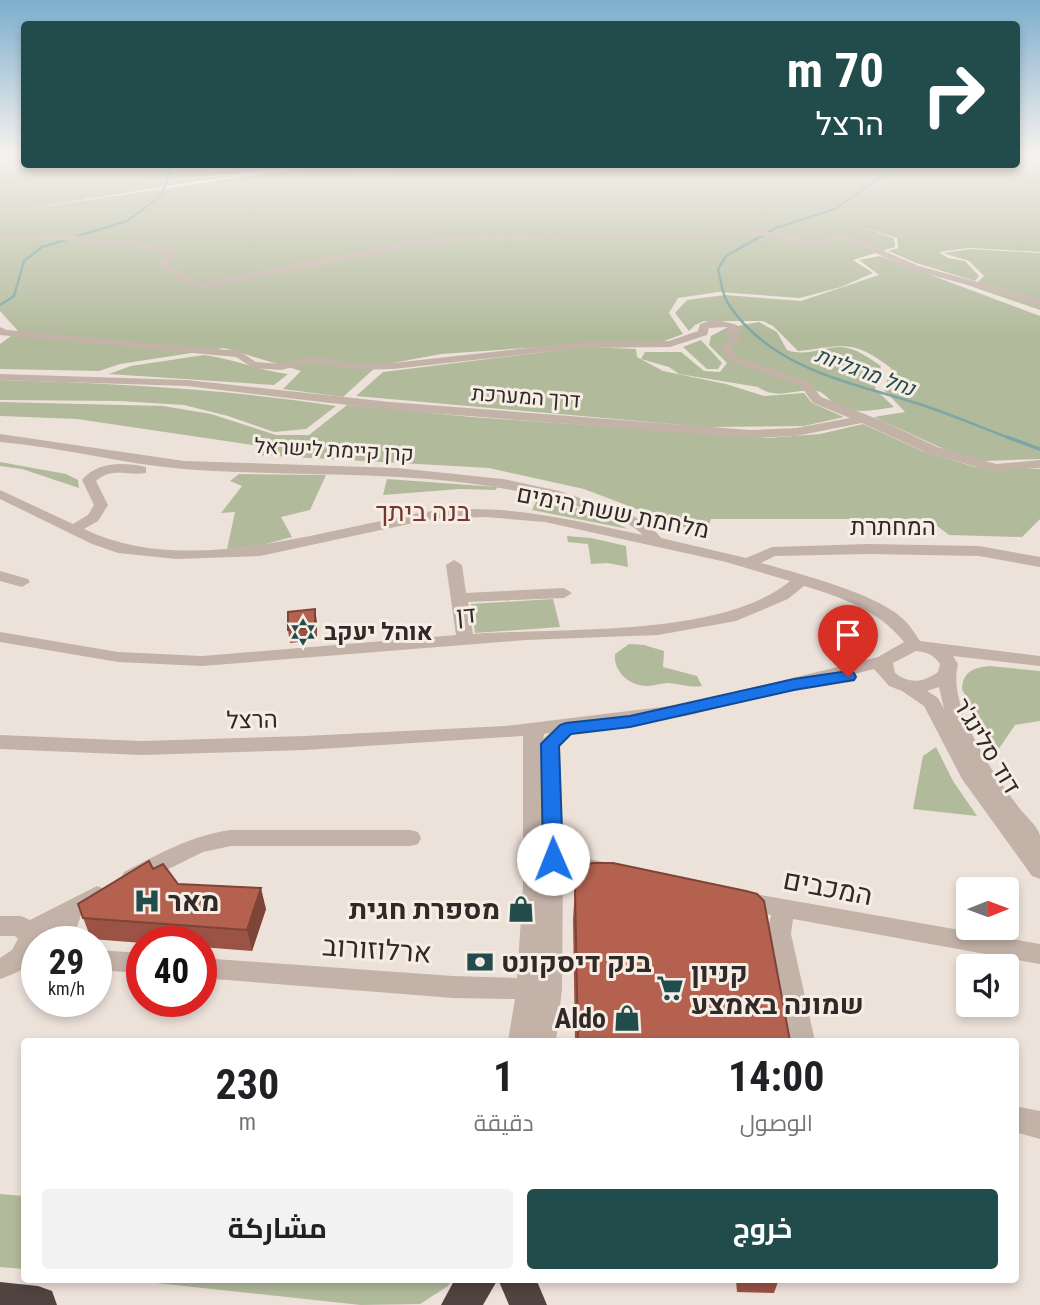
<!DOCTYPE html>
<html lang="ar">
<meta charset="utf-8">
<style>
:root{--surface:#fff;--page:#f2f2f2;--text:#202124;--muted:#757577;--accent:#224c4c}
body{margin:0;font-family:"Roboto Condensed",Cairo,Heebo,sans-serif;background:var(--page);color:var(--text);direction:rtl;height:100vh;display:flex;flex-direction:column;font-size:26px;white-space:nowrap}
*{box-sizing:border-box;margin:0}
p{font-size:23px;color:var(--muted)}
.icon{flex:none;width:38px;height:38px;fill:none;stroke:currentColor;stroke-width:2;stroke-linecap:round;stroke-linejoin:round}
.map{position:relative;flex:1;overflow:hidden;direction:ltr}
.side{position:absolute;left:21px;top:1038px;width:998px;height:245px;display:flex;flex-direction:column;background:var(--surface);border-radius:7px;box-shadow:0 4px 10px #0003;direction:rtl}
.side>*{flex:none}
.top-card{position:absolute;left:21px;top:21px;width:999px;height:147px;border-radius:7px;box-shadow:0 4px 10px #0003;direction:rtl;background:#224c4c;color:#fff;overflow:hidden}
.needle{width:46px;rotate:89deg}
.fabs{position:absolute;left:956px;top:877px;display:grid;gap:14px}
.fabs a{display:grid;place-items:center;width:63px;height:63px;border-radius:7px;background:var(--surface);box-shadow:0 4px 10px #0003;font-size:35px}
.speed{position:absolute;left:21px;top:926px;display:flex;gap:14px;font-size:35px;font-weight:700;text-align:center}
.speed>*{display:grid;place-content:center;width:91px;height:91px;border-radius:50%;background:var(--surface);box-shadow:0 4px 10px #0003;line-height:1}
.speed small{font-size:18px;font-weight:400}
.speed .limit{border:10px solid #d22;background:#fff;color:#111}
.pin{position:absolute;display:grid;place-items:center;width:60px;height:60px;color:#fff;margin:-72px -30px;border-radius:50% 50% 50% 0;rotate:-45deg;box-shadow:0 0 7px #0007}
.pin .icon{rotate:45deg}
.me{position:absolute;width:77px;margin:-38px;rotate:359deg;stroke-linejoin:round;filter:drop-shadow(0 0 5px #0008)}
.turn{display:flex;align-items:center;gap:24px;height:147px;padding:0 21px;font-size:32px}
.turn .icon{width:91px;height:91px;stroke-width:2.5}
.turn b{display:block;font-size:49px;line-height:60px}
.eta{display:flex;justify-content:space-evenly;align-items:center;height:119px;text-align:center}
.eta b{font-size:42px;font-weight:700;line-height:49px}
.action{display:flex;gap:14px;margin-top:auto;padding:14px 21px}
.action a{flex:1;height:80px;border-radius:7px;background:var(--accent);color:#fff;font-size:28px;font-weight:700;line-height:80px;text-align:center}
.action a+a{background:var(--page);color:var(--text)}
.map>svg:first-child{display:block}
.green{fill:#b2ba9c}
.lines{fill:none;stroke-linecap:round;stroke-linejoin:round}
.stream-far2{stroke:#7da6a4;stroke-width:2}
.stream-far1{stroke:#7da6a4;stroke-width:2.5}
.stream{stroke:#7da6a4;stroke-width:3.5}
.minor{fill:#c3b2a8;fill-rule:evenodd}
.highway{fill:#51433f;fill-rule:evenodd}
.wall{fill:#9b5345}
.shaded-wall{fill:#7e4438}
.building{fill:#b46150;stroke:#7e4438;stroke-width:2}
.route{fill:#1a73e8;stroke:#114b97;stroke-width:2}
.labels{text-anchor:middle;stroke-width:6;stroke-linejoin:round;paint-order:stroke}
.far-water-label{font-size:21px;font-style:italic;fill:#224c4c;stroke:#f6ede5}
.far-street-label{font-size:21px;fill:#312927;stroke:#f6ede5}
.street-label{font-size:24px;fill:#312927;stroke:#f6ede5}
.poi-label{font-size:24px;font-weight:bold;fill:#312927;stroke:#f6ede5;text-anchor:start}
.neighbourhood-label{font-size:26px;fill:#75372b;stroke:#f6ede5}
.near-street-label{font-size:28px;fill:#312927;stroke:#f6ede5}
.near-poi-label{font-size:28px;font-weight:bold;fill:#312927;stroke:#f6ede5;text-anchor:start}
</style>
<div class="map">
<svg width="1040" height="1305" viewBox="0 0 1040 1305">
<rect width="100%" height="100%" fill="#ede2da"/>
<g class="green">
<polygon points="0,153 24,153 24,164 283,165 283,169 143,182 230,176 19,210 303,168 291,167 293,165 396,165 315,167 377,169 443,164 1017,164 1017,153 1040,153 1040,252 969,248 939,252 948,258 965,261 979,276 975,281 916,263 888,251 898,248 897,238 858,226 894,238 895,247 853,260 873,273 841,287 800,298 718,292 678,298 669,313 683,334 659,343 585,344 441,354 377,366 343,397 283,389 301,371 224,348 120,364 99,371 0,369 0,344 18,331 0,311"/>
<polygon points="971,249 1040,253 1040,310 973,287 984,276 969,261 943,253"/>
<path d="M880,256L1040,316V459L985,461L948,451L874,417L905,412L884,390L891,368C852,338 843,346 798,351L773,326L763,321H704L695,325L689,331L675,313L687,300L725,295L801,301L879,275L859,260Z"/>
<path d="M759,322L777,332L787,350C806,357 822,347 841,347C856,348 869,358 881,366L875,389L894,407C878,410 854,414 839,407C831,403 826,393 817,391C795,388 777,401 758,387L679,374L669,367L641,359L645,352H681L704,371L720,372L727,363L709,345L711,336L726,328Z"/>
<polygon points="701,340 722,363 718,369 707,369 683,347"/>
<polygon points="586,347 636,349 637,357 663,371 726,384 764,396 804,393 812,403 844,417 804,426 706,427 356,396 383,372"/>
<path d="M204,355C233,359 259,370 288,374L274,385L109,374L131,366Z"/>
<path d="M0,380C113,383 224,389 336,406L306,429L274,432L228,416L184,405L119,401L0,400Z"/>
<polygon points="0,402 163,406 211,414 276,435 309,435 347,405 472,417 768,438 820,434 863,424 922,451 975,467 1040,469 1040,519 1022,537 949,535 928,519 711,519 705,535 584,489 489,468 257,455 260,446 77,419 0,416"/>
<polygon points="0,462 66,474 78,480 79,488 22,469 0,466"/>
<polygon points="239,474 326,475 310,510 281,517 292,537 258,546 227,549 235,512 221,513 242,486 230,481"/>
<polygon points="387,479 497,487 496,490 460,489 383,495"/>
<polygon points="539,496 602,516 628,529 532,510"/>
<polygon points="567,536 591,538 626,546 628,567 608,563 591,564 588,544 568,542"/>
<polygon points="553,599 560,627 475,633 471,604"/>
<path d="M629,644L644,645L664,651L663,667L697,676L702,686C690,688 681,684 669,683C661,683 654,686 647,686C629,686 613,671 615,654Z"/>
<path d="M989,666L1040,671V721L1015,725L996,753L962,689C963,671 974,668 989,666Z"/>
<polygon points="936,747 953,781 977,816 913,809 923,756"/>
<polygon points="0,1194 24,1196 24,1269 0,1267"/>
<polygon points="119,1279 453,1279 448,1286 420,1304 361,1305"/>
</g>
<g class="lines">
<g class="stream-far2">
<polyline points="105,228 127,221 161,196 173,164"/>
<polyline points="776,228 835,209 885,174 889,167 887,164"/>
</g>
<g class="stream-far1">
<path d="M779,226L726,256L718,269C721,280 722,296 729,305C771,368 848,382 916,403C948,413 980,427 1012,439"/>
<polyline points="0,305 14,296 24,261 42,247 111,226"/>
</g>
<polyline class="stream" points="1007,437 1040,449"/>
<g class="minor">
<path d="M773,232L791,234L814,243L832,234L849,236L919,266L1040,299V305L913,270L847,240L833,239L815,249L773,236L471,239L399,249L208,288L188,285L160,266L159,264L170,252L167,251C111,245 56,236 0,240V236L69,235L137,244L167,246L179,251L168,264L193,281L208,282L399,243L471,235Z"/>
<polygon points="714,319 737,325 740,340 731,349 737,357 808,381 821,397 885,422 937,447 996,464 1040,460 1040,468 991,471 927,453 862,423 796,436 750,438 390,410 187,386 0,380 0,374 187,380 390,402 750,430 796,428 850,418 813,403 800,385 729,361 720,349 730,339 727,327 709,328 707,335 670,347 581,348 393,369 354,370 328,364 306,364 281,370 253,368 236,357 0,335 0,327 7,330 239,351 256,362 281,364 306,358 328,358 354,364 393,363 581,342 669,341 698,331 700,324"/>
<path d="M0,434L184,461L397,468L503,479L559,491L631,515L651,526L661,538L746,558L772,547L869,544L979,546L1040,557V567L979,556L869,554L775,556L761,563C797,573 878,594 903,619C910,625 915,634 920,641L1040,656V666L953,656L958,664C947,707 992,772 1017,805C1023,814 1037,825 1040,835C1040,848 1040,866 1040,879L1032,876L962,779L924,706L902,691L889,686L874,669L686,716L575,730L560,746L563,854L619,865L622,871L619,877L611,880L563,871L562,989L556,1041H508L515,999L453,998L201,978V958L453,976L517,978L523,888V736L305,750L142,755L0,749V735L142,741L305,736L505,726L686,704L878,657L904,642C880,611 841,597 804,586L788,599L736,621L658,635L526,640L202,666L118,662L0,642V632L118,652L202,656L456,635L446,565L454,560L462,565L466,593L564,588L572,593L564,598L468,602L473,634C560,627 722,638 790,581L726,562L545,522L485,517L432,519L260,556L176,559L118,553L92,544L0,499V490L73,524L88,515L94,505L82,480C97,461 124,462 146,467V473C128,476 112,467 96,481L108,505L98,521L84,529C170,571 281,542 371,523C391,519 412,513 433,511C505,503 573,520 643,535C627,519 601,513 580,507C451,466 317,479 184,469C122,464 62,447 0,442ZM916,651C927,652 934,655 940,664L938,672C923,683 909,684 895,673L893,663ZM939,687L944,709L938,698L927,691ZM550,733L543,739V740L544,734Z"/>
<polygon points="0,571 28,579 30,582 22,587 0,581"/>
<path d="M231,830H410L418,832L421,838L418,844L410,846H231L203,852L132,887L124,884L121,878L124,872C159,854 192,835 231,830Z"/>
<path d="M97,886L105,889L108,895L105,901L81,915L75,933L79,942H55L52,930L41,936V942H37C37,965 20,972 0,979V958L12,950L18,939L15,936H0V916H21L30,920Z"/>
<polygon points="744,892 1040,944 1040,964 793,919 791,934 815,1041 789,1041 767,934 771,915 736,907 732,901 736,895"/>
<polygon points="96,950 142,953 142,973 96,970"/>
<polygon points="1015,1106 1040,1111 1040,1139 1015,1132"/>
</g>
<g class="highway">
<polygon points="455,1279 498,1279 483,1305 441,1305"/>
<polygon points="498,1279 536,1279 547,1305 509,1305"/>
<polygon points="0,1282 38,1286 52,1291 57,1305 0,1305"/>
</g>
</g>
<g class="wall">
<polygon points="317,622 317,640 290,643 288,630"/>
<polygon points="153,869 178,884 266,909 252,951 201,947 201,942 142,942 142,943 91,939 78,904"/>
<polygon points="575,888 790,1041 575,1041 573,920"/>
<polygon points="704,1279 779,1279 774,1293 737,1292 736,1281"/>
</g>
<g class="shaded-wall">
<polygon points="315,609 317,622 317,640 315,628"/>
<polygon points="261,888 266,909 252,951 247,930"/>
</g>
<g class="building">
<polygon points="315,609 315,628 288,630 288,612"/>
<polygon points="149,861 153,869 163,864 178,884 261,888 247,930 83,918 78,904"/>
<polygon points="592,863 613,863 746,891 757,894 764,901 790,1041 578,1041 575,888 579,872"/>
</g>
<linearGradient id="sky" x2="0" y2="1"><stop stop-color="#7daecd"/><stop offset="0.46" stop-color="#f7f2ee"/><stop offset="1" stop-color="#f7f2ee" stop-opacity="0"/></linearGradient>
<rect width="1040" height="335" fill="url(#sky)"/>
<polygon class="route" points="848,671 854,673 856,677 854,680 794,690 630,727 571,734 559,746 563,859 560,864 553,867 546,864 543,859 541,744 560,725 566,723 630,716 794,679"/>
<defs>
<symbol id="synagogue-bare" viewBox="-9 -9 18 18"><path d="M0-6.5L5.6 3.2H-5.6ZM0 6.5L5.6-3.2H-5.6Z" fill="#224c4c" stroke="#f6ede5" stroke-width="2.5" paint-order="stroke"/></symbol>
<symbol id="hospital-bare" viewBox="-9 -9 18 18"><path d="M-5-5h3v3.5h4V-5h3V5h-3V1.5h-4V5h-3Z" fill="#224c4c" stroke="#f6ede5" stroke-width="2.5" paint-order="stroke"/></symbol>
<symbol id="shop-bare" viewBox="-9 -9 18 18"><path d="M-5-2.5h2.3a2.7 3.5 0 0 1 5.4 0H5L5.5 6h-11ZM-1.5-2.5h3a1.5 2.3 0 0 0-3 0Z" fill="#224c4c" stroke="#f6ede5" stroke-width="2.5" paint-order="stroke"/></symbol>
<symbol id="bank-bare" viewBox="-9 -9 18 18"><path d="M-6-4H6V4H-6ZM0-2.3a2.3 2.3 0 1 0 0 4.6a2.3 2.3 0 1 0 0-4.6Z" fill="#224c4c" stroke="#f6ede5" stroke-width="2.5" paint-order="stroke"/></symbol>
<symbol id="supermarket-bare" viewBox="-9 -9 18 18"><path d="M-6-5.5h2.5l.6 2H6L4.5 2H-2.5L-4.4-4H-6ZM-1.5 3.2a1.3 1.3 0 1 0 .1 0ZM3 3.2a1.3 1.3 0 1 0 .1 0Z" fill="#224c4c" stroke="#f6ede5" stroke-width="2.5" paint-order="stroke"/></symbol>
</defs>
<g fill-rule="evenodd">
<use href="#synagogue-bare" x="284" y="613" width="38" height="38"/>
<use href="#hospital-bare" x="128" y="882" width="38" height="38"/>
<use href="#shop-bare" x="502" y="890" width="38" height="38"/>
<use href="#bank-bare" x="461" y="943" width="38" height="38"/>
<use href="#supermarket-bare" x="651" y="969" width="38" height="38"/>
<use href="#shop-bare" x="608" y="999" width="38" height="38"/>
</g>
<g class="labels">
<g class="far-water-label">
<text transform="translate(865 372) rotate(20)" y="7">נחל מרגליות</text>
</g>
<g class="far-street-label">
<text transform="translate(526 397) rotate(4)" y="7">דרך המערכת</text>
<text transform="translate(334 450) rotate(3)" y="7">קרן קיימת לישראל</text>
</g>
<g class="street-label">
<text transform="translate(613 512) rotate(11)" y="8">מלחמת ששת הימים</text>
<text x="893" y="535">המחתרת</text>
<text transform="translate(466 615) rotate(-5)" y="8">דן</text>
<text transform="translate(252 720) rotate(-1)" y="8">הרצל</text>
<text transform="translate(987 746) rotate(59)" y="8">דוד סלינג'ר</text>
</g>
<g class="poi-label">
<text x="324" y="640">אוהל יעקב</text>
</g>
<g class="neighbourhood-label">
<text x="423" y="521">בנה ביתך</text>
</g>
<g class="near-street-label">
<text transform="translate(828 887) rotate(11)" y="10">המכבים</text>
<text transform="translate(377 949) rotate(4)" y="10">ארלוזורוב</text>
</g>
<g class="near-poi-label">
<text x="168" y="911">מאר</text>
<text x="500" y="919" text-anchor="end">מספרת חגית</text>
<text x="501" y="972">בנק דיסקונט</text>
<text x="691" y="982">קניון<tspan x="691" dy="32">שמונה באמצע</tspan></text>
<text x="606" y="1028" text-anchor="end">Aldo</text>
</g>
</g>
</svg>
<div class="fabs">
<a><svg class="needle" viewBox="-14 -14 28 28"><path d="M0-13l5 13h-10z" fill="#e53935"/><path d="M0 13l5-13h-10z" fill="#757577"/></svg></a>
<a><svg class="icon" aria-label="sound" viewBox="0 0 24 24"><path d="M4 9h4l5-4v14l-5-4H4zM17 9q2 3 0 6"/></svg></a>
</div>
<div class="speed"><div>29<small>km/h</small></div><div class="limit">40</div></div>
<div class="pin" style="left:848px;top:677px;background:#d93025"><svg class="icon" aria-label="arrive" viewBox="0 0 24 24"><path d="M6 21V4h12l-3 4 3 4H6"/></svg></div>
<svg class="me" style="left:553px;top:859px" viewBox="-20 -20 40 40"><circle r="19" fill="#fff"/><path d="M0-13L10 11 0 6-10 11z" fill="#1a73e8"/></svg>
<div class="top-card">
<div class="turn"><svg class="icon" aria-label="right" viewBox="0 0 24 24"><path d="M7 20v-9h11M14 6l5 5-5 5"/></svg><div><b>70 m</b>הרצל</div></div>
</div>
<section class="side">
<div class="eta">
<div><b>14:00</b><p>الوصول</p></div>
<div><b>1</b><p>دقيقة</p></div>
<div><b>230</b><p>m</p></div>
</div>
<div class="action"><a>خروج</a><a>مشاركة</a></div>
</section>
</div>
